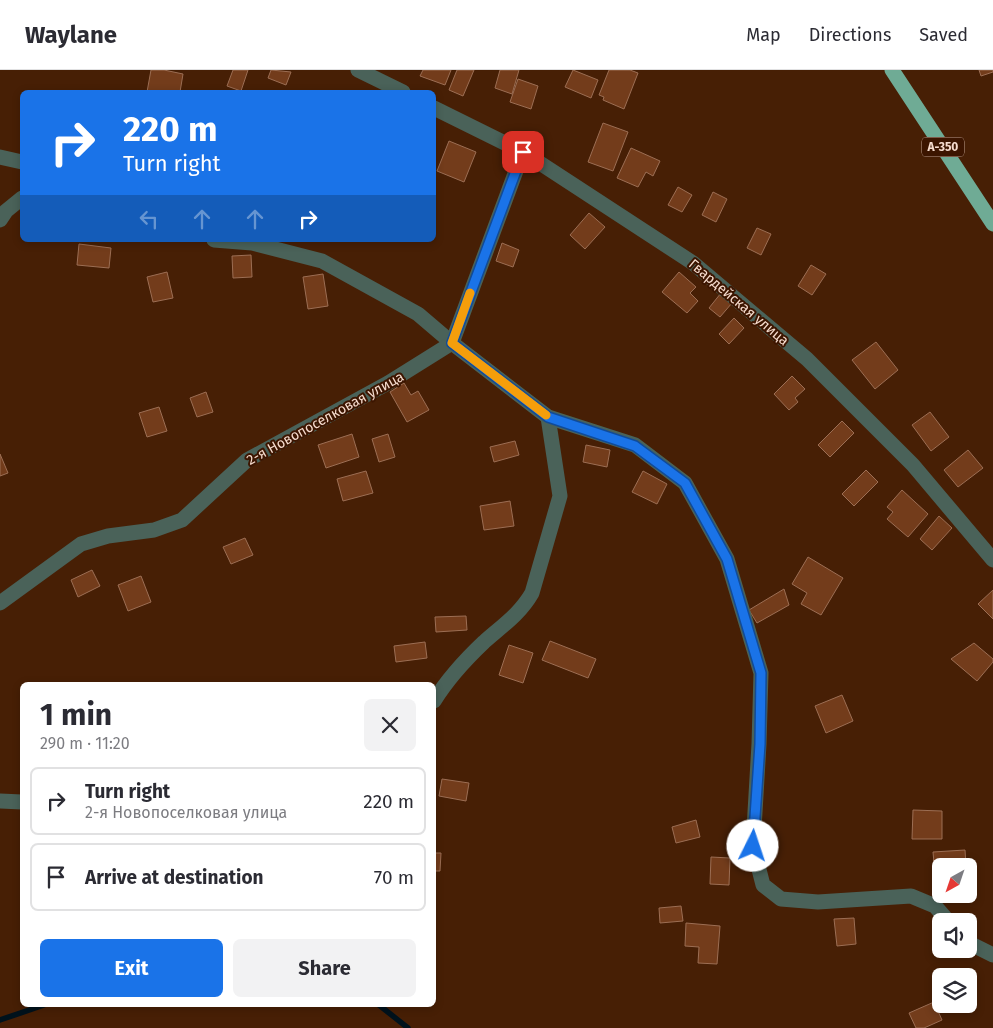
<!DOCTYPE html>
<meta charset="utf-8">
<style>
:root{--surface:#fff;--page:#f2f2f3;--text:#2b2b33;--muted:#7c7c81;--line:#e1e1e2;--accent:#1a73e8}
body{margin:0;font-family:"Fira Sans",sans-serif;background:var(--page);color:var(--text);height:100vh;display:flex;flex-direction:column;font-size:19px;white-space:nowrap}
*{box-sizing:border-box;margin:0}
p{font-size:16px;color:var(--muted)}
.icon{flex:none;width:28px;height:28px;fill:none;stroke:currentColor;stroke-width:2;stroke-linecap:round;stroke-linejoin:round}
.map{position:relative;flex:1;overflow:hidden}
.drawer{position:absolute;left:20px;top:612px;width:416px;height:325px;display:flex;flex-direction:column;background:var(--surface);border-radius:8px;box-shadow:0 2px 8px #0003}
.drawer>*{flex:none}
.hud{position:absolute;left:20px;top:20px;width:416px;height:152px;border-radius:8px;box-shadow:0 2px 8px #0003;background:#1a73e8;color:#fff;overflow:hidden}
.needle{width:32px;rotate:220deg}
.controls{position:absolute;left:932px;top:788px;display:grid;gap:10px}
.controls a{display:grid;place-items:center;width:45px;height:45px;border-radius:8px;background:var(--surface);box-shadow:0 2px 8px #0003;font-size:25px}
.pin{position:absolute;display:grid;place-items:center;width:42px;height:42px;color:#fff;margin:-21px;border-radius:10px;box-shadow:0 2px 8px #0006}
.me{position:absolute;width:55px;margin:-28px;rotate:4deg;stroke-linejoin:round;filter:drop-shadow(0 0 4px #0008)}
.turn{display:flex;align-items:center;gap:18px;height:105px;padding:0 20px;font-size:22px}
.turn .icon{width:65px;height:65px;stroke-width:2.5}
.turn b{display:block;font-size:35px;line-height:42px}
.lanes{display:flex;align-items:center;height:48px;padding:0 20px;background:#0003;justify-content:center;gap:25px;direction:ltr}
.lanes .off{opacity:.35}
.round{display:grid;place-items:center;flex:none;width:52px;height:52px;border-radius:8px;background:var(--page)}
.headline{display:flex;align-items:center;justify-content:space-between;height:85px;padding:0 20px}
h1{font-size:30px;font-weight:700;line-height:38px}
.primary-button{display:flex;gap:10px;margin-top:auto;padding:10px 20px}
.primary-button a{flex:1;height:58px;border-radius:8px;background:var(--accent);color:#fff;font-size:20px;font-weight:700;line-height:58px;text-align:center}
.primary-button a+a{background:var(--page);color:var(--text)}
ul{padding:0;list-style:none}
li{display:flex;align-items:center;gap:15px;height:68px;margin:0 10px 8px;padding:0 10px;border:2px solid var(--line);border-radius:8px}
li div{flex:1}
li b{display:block;font-size:19px}
li em{font-style:normal}
header{display:flex;align-items:center;gap:30px;box-sizing:border-box;height:70px;padding:0 25px;background:var(--surface);border-bottom:1px solid var(--line)}
header strong{font-size:24px}
nav{display:flex;gap:28px;margin-inline-start:auto;font-size:18px}
.map>svg:first-child{display:block}
.lines{fill:none;stroke-linecap:round;stroke-linejoin:round}
.stream{stroke:#00121c;stroke-width:5.5}
.building{fill:#733c1b;stroke:#9c6e54}
.minor{stroke:#4a6259;stroke-width:15}
.highway{stroke:#6fab95;stroke-width:15}
.route-casing{stroke:#114b97;stroke-width:12}
.route{stroke:#1a73e8;stroke-width:9}
.slow{stroke:#f59e0b;stroke-width:9}
.labels{text-anchor:middle;stroke-width:4;stroke-linejoin:round;paint-order:stroke}
.shield{fill:#3c1500;stroke:#bea090;stroke-width:1}
.shield-label{font-size:12px;font-weight:bold;fill:#f6dcce}
.street-label{font-size:14px;fill:#f6dcce;stroke:#3c1500}
</style>
<header>
<strong>Waylane</strong>
<nav><a>Map</a><a>Directions</a><a>Saved</a></nav>
</header>
<div class="map">
<svg width="993" height="958" viewBox="0 0 993 958">
<rect width="100%" height="100%" fill="#471f05"/>
<g class="lines">
<g class="stream">
<polyline points="379,935 408,958"/>
<polyline points="0,950 44,935"/>
</g>
</g>
<g class="building">
<polygon points="151,0 164,0 183,4 180,22 147,22"/>
<polygon points="233,0 248,0 241,21 227,16"/>
<polygon points="271,0 291,2 286,15 268,8"/>
<polygon points="423,0 451,0 445,15 420,6"/>
<polygon points="457,0 474,0 463,26 449,20"/>
<polygon points="500,0 519,0 512,24 495,18"/>
<polygon points="573,0 598,10 591,28 565,17"/>
<polygon points="609,0 630,0 638,3 624,39 603,30 604,27 599,25"/>
<polygon points="979,0 993,0 993,2 981,6"/>
<polygon points="518,9 538,16 531,39 510,32"/>
<polygon points="603,53 628,62 613,101 588,92"/>
<polygon points="449,71 476,82 464,112 437,101"/>
<polygon points="631,78 660,91 653,106 646,102 638,117 617,108"/>
<polygon points="678,117 692,125 682,142 668,135"/>
<polygon points="713,122 727,129 716,152 702,145"/>
<polygon points="589,143 605,157 585,179 570,165"/>
<polygon points="757,158 771,164 761,185 747,178"/>
<polygon points="502,173 519,180 513,197 496,191"/>
<polygon points="79,174 111,178 109,198 77,195"/>
<polygon points="251,185 252,207 233,208 232,186"/>
<polygon points="811,195 826,204 812,225 798,216"/>
<polygon points="167,202 173,228 153,232 147,207"/>
<polygon points="679,202 696,217 690,223 698,231 687,243 662,222"/>
<polygon points="323,204 328,236 308,239 303,207"/>
<polygon points="721,223 732,233 720,247 709,238"/>
<polygon points="734,248 744,258 729,274 719,264"/>
<polygon points="876,272 898,300 875,319 852,290"/>
<polygon points="792,306 805,319 795,328 798,332 789,340 774,324"/>
<polygon points="404,313 411,325 418,321 429,340 407,352 390,322"/>
<polygon points="206,322 213,342 197,347 190,328"/>
<polygon points="159,337 167,361 147,367 139,343"/>
<polygon points="930,342 949,367 931,381 912,355"/>
<polygon points="842,351 854,363 830,387 818,375"/>
<polygon points="352,364 359,387 326,398 318,375"/>
<polygon points="388,364 395,387 379,392 372,369"/>
<polygon points="515,371 519,385 494,392 490,377"/>
<polygon points="586,375 610,380 607,397 583,392"/>
<polygon points="968,380 983,398 958,417 944,400"/>
<polygon points="0,384 8,403 0,406"/>
<polygon points="866,400 878,412 854,436 842,424"/>
<polygon points="366,401 373,423 343,431 337,409"/>
<polygon points="643,401 667,414 657,434 632,422"/>
<polygon points="902,420 928,444 908,467 887,449 893,442 887,437"/>
<polygon points="510,431 514,456 484,460 480,436"/>
<polygon points="939,446 952,458 932,480 920,469"/>
<polygon points="245,468 253,485 231,494 223,477"/>
<polygon points="808,487 843,508 821,545 801,534 807,523 792,514"/>
<polygon points="92,500 100,516 78,527 71,510"/>
<polygon points="141,506 151,532 128,541 118,515"/>
<polygon points="784,519 789,535 757,553 749,540"/>
<polygon points="993,520 993,549 978,534"/>
<polygon points="466,546 467,560 436,562 435,547"/>
<polygon points="550,571 596,589 588,608 542,590"/>
<polygon points="425,572 427,588 396,592 394,576"/>
<polygon points="974,573 993,589 993,592 977,611 951,589"/>
<polygon points="509,575 533,583 523,613 499,605"/>
<polygon points="842,625 853,651 826,663 815,636"/>
<polygon points="442,709 469,713 466,731 439,726"/>
<polygon points="913,740 942,741 942,769 912,769"/>
<polygon points="696,750 700,767 676,773 672,757"/>
<polygon points="965,780 966,796 941,796 941,803 935,804 933,782"/>
<polygon points="434,783 441,783 440,801 434,801"/>
<polygon points="711,787 730,788 729,815 710,814"/>
<polygon points="681,836 683,851 660,853 659,838"/>
<polygon points="854,848 856,874 837,876 834,849"/>
<polygon points="686,853 720,856 717,894 698,893 699,877 685,876"/>
<polygon points="934,932 942,950 924,958 916,958 909,943"/>
</g>
<g class="lines">
<g class="minor">
<polyline points="358,0 403,22"/>
<polyline points="434,38 523,82 693,193 807,289 913,395 993,490"/>
<polyline points="0,87 22,92"/>
<polyline points="0,150 6,141 22,128"/>
<polyline points="214,170 252,173 322,191 418,244 452,273 548,347 635,375 685,413 727,489 761,603 759,674 753,776 763,815 781,829 818,832 911,826 935,836 948,851"/>
<polyline points="0,533 81,474 108,466 154,460 182,450 247,390 388,313 452,273 523,82"/>
<path d="M434,631C447,610 466,589 484,572C502,556 520,544 532,523L560,426L548,347"/>
<polyline points="0,731 22,732"/>
<polyline points="969,873 993,885"/>
</g>
<polyline class="highway" points="892,0 993,154"/>
</g>
<g class="lines">
<defs>
<polyline id="route" points="523,82 452,273 548,347 635,376 685,413 727,489 761,603 760,674 753,776"/>
</defs>
<use href="#route" class="route-casing"/>
<use href="#route" class="route"/>
<polyline class="slow" points="470,223 452,273 546,345"/>
</g>
<g class="labels">
<rect class="shield" x="922" y="67.5" width="42" height="19" rx="4"/>
<g class="shield-label">
<text x="943" y="81">А-350</text>
</g>
<g class="street-label">
<text transform="translate(739 232) rotate(40)" y="5">Гвардейская улица</text>
<text transform="translate(325 348) rotate(-29)" y="5">2-я Новопоселковая улица</text>
</g>
</g>
</svg>
<div class="controls">
<a><svg class="needle" viewBox="-14 -14 28 28"><path d="M0-13l5 13h-10z" fill="#e53935"/><path d="M0 13l5-13h-10z" fill="#7c7c81"/></svg></a>
<a><svg class="icon" aria-label="sound" viewBox="0 0 24 24"><path d="M4 9h4l5-4v14l-5-4H4zM17 9q2 3 0 6"/></svg></a>
<a><svg class="icon" aria-label="layers" viewBox="0 0 24 24"><path d="M12 4l9 5-9 5-9-5zM3 14l9 5 9-5"/></svg></a>
</div>
<div class="pin" style="left:523px;top:82px;background:#d93025"><svg class="icon" aria-label="arrive" viewBox="0 0 24 24"><path d="M6 21V4h12l-3 4 3 4H6"/></svg></div>
<svg class="me" style="left:753px;top:776px" viewBox="-20 -20 40 40"><circle r="19" fill="#fff"/><path d="M0-13L10 11 0 6-10 11z" fill="#1a73e8"/></svg>
<div class="hud">
<div class="turn"><svg class="icon" aria-label="right" viewBox="0 0 24 24"><path d="M7 20v-9h11M14 6l5 5-5 5"/></svg><div><b>220 m</b>Turn right</div></div>
<div class="lanes"><svg class="icon off" aria-label="left" viewBox="0 0 24 24"><path d="M17 20v-9H6M10 6l-5 5 5 5"/></svg><svg class="icon off" aria-label="ahead" viewBox="0 0 24 24"><path d="M12 20V5M6 11l6-6 6 6"/></svg><svg class="icon off" aria-label="ahead" viewBox="0 0 24 24"><path d="M12 20V5M6 11l6-6 6 6"/></svg><svg class="icon" aria-label="right" viewBox="0 0 24 24"><path d="M7 20v-9h11M14 6l5 5-5 5"/></svg></div>
</div>
<section class="drawer">
<div class="headline"><div><h1>1 min</h1><p>290 m · 11:20</p></div><a class="round"><svg class="icon" aria-label="close" viewBox="0 0 24 24"><path d="M6 6l12 12M18 6L6 18"/></svg></a></div>
<ul>
<li><svg class="icon" aria-label="right" viewBox="0 0 24 24"><path d="M7 20v-9h11M14 6l5 5-5 5"/></svg><div><b>Turn right</b><p>2-я Новопоселковая улица</p></div><em>220 m</em></li>
<li><svg class="icon" aria-label="arrive" viewBox="0 0 24 24"><path d="M6 21V4h12l-3 4 3 4H6"/></svg><div><b>Arrive at destination</b></div><em>70 m</em></li>
</ul>
<div class="primary-button"><a>Exit</a><a>Share</a></div>
</section>
</div>
